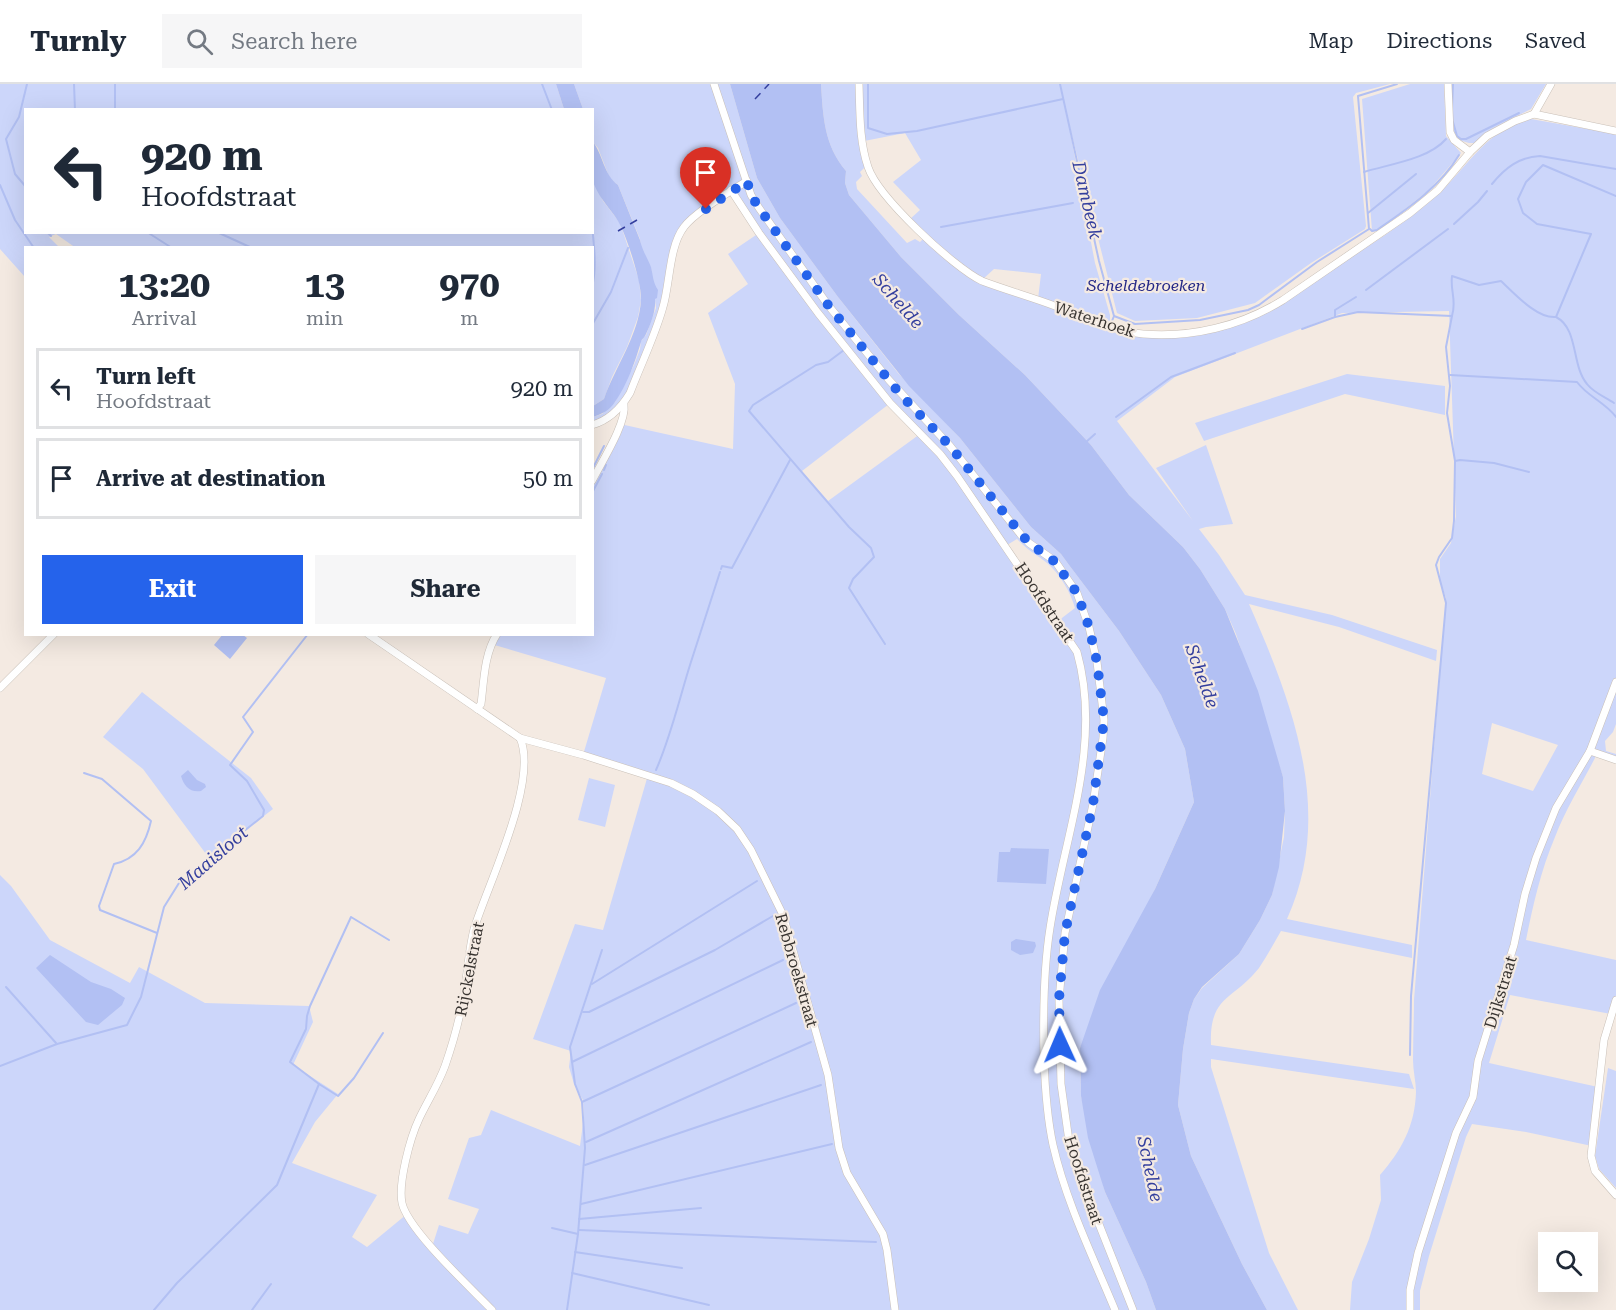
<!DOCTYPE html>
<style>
:root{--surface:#fff;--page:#f6f6f7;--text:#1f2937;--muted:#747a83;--line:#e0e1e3;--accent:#2563eb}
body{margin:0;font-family:"Roboto Serif",serif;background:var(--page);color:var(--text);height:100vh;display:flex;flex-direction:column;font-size:22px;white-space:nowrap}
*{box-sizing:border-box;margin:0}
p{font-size:20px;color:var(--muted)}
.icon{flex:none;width:33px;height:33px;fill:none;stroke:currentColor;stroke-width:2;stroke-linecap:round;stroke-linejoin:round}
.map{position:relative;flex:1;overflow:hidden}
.panel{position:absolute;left:24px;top:162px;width:570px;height:390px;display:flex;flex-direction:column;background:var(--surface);border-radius:0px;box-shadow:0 6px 24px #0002}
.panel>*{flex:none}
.guide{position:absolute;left:24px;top:24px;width:570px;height:126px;border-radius:0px;box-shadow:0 6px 24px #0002;background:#fff;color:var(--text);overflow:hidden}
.fabs{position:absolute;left:1538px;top:1148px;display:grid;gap:12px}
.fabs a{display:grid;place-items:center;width:60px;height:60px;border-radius:0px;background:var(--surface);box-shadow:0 6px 24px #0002;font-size:30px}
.pin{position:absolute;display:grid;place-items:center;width:51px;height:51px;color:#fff;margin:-62px -26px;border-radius:50% 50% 50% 0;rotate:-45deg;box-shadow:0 0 6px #0007}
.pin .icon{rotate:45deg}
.me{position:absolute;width:66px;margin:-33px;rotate:359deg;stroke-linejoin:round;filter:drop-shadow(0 0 4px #0008)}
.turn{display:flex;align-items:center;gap:21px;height:126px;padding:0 18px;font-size:27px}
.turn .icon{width:78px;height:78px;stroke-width:2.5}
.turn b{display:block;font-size:42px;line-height:51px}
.eta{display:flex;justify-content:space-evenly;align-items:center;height:102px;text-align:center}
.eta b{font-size:36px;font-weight:700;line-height:42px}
.button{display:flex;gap:12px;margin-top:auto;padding:12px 18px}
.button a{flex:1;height:69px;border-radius:0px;background:var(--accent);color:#fff;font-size:24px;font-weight:700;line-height:69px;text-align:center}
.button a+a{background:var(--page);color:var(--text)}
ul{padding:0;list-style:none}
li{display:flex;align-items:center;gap:18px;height:81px;margin:0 12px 9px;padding:0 6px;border:3px solid var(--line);border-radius:0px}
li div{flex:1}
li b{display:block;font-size:22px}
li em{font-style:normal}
header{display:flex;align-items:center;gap:36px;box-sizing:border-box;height:84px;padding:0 30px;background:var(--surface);border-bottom:2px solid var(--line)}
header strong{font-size:28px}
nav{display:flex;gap:33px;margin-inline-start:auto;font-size:21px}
.search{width:420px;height:54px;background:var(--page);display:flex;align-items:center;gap:15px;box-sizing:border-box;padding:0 21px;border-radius:0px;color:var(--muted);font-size:22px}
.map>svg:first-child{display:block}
.green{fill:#ccd6fa;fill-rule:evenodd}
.water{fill:#b2c0f3}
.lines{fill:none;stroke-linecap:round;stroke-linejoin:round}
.stream{stroke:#b2c0f3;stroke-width:2}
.ferry{stroke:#343f9e;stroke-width:1.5;stroke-dasharray:8 6;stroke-linecap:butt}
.street-casing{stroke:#c9c0b8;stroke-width:8}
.street{stroke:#fff;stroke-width:7}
.route{stroke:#2563eb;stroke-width:10;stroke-dasharray:0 18}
.labels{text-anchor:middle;stroke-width:4.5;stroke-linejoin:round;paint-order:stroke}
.park-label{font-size:16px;font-style:italic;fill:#242887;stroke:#f4eae2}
.street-label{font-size:16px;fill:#383431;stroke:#f4eae2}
.water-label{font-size:18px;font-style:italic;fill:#343f9e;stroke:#f4eae2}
</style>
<header>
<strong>Turnly</strong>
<div class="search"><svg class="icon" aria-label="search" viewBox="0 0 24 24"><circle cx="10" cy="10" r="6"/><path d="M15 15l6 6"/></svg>Search here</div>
<nav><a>Map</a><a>Directions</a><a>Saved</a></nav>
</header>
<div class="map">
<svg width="1616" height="1226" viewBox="0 0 1616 1226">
<rect width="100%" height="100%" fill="#f4eae2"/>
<g class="green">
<polygon points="0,0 556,0 564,25 26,26 26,148 592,148 593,95 603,117 620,139 639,196 641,216 638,233 627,263 612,293 604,315 593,322 592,164 76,164 56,150 49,153 59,163 26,164 25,193 0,165"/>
<path d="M574,0H730L757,94L780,134L838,213L898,289L960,354L1031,443L1061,470L1069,481L1119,547L1161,611L1185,665L1194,718L1155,805L1080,964L1081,1012L1105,1108L1146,1198L1156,1226H0V791L11,802L50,856L130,899L139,883L205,919L309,922L313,938L293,981L338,1010L315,1038L292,1079L377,1111L352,1153L367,1163L407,1130L432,1163L439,1141L468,1150L479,1125L448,1115L469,1054L481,1051L491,1026L580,1062L584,1032L583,1016L574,1000L569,983L571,967L533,955L575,840L603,846L648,691L583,671L606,594L491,560L497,551L592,550L593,397L620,340L733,365L735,300L708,229L748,200L728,170L759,149L731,107L705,122L678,154L668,208L624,320L593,341V333L602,330L615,318L634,281L640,265L641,257L646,251L656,224L651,184L641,165L640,155L618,101L610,95L598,64L593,58L592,26L583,25ZM889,320L920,350L828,417L802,387ZM1017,455C1026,465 1037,471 1047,479C1060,490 1071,509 1075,524L1058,537L1007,461Z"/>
<path d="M821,0H1390L1356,9L1353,13L1366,142L1365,145L1311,179L1255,219L1197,234L1135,237L1117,229L1067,32L1095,179L1110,231V239C1125,247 1138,248 1154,250C1230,261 1281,220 1341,180C1373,159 1405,139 1434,114C1466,86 1486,44 1531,35L1616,50V640L1613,648L1605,657L1606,667L1616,670V676L1597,670C1583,698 1566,724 1555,753C1541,786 1533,821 1526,856L1616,876V916L1611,930L1510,911L1489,979L1598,1003L1592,1062L1526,1048L1472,1040L1466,1053L1429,1172L1420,1207V1226H1350L1352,1198L1369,1155L1381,1116L1380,1091C1401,1067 1415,1042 1416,1008C1416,998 1413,987 1413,976C1413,956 1414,936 1414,916L1446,514L1440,497V475L1451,459L1456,432L1449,227L1342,229L1175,293L1117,337L1193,437L1156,384L1206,361L1233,440L1206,443L1199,445L1219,471L1245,511L1332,531L1437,566L1436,577L1339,543L1249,520C1293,620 1335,729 1287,835L1412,861V874L1281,847C1274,859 1267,872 1259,884C1234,916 1209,911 1211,961L1409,990L1414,1005L1211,975V983L1269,1169L1298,1226H1267L1242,1180L1191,1072L1178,1021L1183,965L1189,929L1194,915L1202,904L1239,870L1260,836L1272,811L1284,753L1285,727L1283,693L1236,550L1225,525L1200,485L1183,463L1129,411L1091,361L1025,291L959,231L901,173L849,111L845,99L846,87C824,61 823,32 821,0ZM905,49L921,76L893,98L920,126L909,136L925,153L920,158L915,155L907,159L857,105L856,98L862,92L860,88L865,83L859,58ZM994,185L1041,190L1038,215L982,196ZM1492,639L1558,661L1533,707L1482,690Z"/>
<polygon points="1410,0 1444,0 1446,52 1461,69 1429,106 1377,147 1372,147 1362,15"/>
<polygon points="1451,0 1546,0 1531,25 1492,45 1474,59 1469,59 1459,56 1452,45"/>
<polygon points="1347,290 1445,302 1445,331 1345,310 1204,357 1195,339"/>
<polygon points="142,608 251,694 273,725 209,774 143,685 103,653"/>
<polygon points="589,694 615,701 605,743 578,736"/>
<polygon points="1608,984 1616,987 1616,1104 1599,1085 1595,1072"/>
</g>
<g class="water">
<polygon points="556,0 574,0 583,25 564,25"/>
<path d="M730,0H821C823,32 824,61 846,87L845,99L849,111L901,173L959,231L1025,291L1091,361L1129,411L1183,463L1200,485L1225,525L1258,607L1283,693L1285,727L1279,783L1272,811L1260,836L1239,870L1202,903L1194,915L1189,929L1183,965L1178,1021L1191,1072L1242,1180L1267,1226H1156L1146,1198L1105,1108L1088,1054L1081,1012L1080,964L1100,906L1155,805L1194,718L1185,665L1161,611L1119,547L1069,481L1061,470L1031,443L960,354L909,302L838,213L780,134L757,94Z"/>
<path d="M593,58C603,71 604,91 618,101L640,156C642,166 647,173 651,183C653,191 653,199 658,206L657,214L655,215C656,227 651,239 646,250C644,255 642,254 641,258C635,278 627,301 615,318C610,326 602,330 593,333V322L604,315C615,283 639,251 641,216C642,200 627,152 618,137C610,124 596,111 592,94C590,83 592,69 593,58Z"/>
<polygon points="223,550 243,551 247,554 230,575 214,561"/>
<path d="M188,686L197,696L205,700L206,703L201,707C190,709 184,702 181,692Z"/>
<polygon points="1011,764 1049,765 1046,800 997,798 999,768 1010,768"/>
<polygon points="1016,855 1035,858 1036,862 1033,869 1020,871 1011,866 1011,858"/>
<polygon points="50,871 91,898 111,905 125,914 122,921 98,941 86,938 36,884"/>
</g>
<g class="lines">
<g class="stream">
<polyline points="74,0 75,26"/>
<polyline points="115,0 115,26"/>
<polyline points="542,0 552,26"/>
<polyline points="868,0 868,44 887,50 917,47 1063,15"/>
<polyline points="1060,0 1099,177 1114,232 1112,237"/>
<polyline points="1452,26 1453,0"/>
<polyline points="1453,38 1457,52 1461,55 1466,55 1519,29"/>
<path d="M1364,88C1390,80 1429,75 1446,55"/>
<path d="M1492,100C1505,84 1519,73 1540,72L1616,85"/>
<polyline points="0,101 15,136 34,164"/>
<polyline points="26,103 15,90 6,55 19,33 27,0"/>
<polyline points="1368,129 1416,90"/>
<polyline points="1454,140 1478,118 1487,107"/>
<path d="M592,141C594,162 597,183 592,203"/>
<polyline points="941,143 1073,119"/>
<path d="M1370,145L1372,147L1377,146C1407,125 1440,103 1459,71"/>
<polyline points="47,148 51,152"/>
<polyline points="147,148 172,164"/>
<polyline points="217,148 252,164"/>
<polyline points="1366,206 1448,145"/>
<polyline points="1114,232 1135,240 1200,236 1248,226 1259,221 1317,178 1369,145 1358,12 1397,0"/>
<path d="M1335,233L1358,228L1452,232C1457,216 1450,208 1452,192L1479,201L1501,197C1514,209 1537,235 1556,233L1591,150L1537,140L1523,129L1518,115L1526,98L1543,81L1616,112"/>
<path d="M1556,233C1579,245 1571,281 1587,300C1594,309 1605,313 1614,319"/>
<polyline points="592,241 611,208 628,164"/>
<polyline points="1302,245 1335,233 1335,226 1356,213"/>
<polyline points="844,266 828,278 816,281 753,321 749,327 849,443 871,464 874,473 853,495 849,504 885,560"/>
<path d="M1450,291L1577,298C1588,313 1605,318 1616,333"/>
<polyline points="1116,333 1171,293 1235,269"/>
<polyline points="1086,358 1095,350"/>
<polyline points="1455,377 1460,376 1494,379 1529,388"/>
<polyline points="592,386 604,362"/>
<polyline points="604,386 606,381"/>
<polyline points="592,409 602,390"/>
<polyline points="721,485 722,482 732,484 790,376"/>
<path d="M656,686C671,652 679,616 690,581C700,550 710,519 720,488"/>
<path d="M84,689L102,695L151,737C146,759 137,775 114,780L99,822L100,826L157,849"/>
<polyline points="592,900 757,797"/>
<polyline points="6,903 56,959"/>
<polyline points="583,928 589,928 715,866 773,832"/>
<polyline points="1410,971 1411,912 1446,519 1436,481 1439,473 1452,454 1454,437 1455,377 1447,329 1450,302 1446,263 1452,232"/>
<polyline points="572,978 783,876"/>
<polyline points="0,982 57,960 127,941 141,913 164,823 179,799 263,732 264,726 247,697 230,681 253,648 243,633 308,550"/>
<polyline points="319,1000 290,978 306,945 307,932 310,922 351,833 389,856"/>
<polyline points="582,1018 796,919"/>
<polyline points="586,1058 811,958"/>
<polyline points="585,1081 821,1001"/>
<polyline points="581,1120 832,1060"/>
<polyline points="579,1135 701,1124"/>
<polyline points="552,1144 578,1150"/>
<polyline points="579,1146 876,1158"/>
<polyline points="575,1168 682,1184"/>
<polyline points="572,1189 709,1221"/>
<polyline points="154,1226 177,1199 277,1101 319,1000 338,1012 354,994 383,949"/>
<polyline points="252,1226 271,1200"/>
<polyline points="567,1226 578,1150 585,1064 582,1018 575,1000 570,963 602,866"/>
</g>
<g class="ferry">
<polyline points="755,15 769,0"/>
<polyline points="618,147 637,136"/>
</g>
<defs>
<g id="street">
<polyline points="714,0 751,111 759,124 828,221 889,296 950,362 1021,451 1029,459 1055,477 1077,509 1089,543 1097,578 1104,636 1103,654 1093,720 1065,849 1059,916 1061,1000 1069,1057 1076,1082 1133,1226"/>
<path d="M859,0C860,28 859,56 868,83C878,113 953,183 982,197C1006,206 1031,213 1055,222C1083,233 1112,247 1143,250C1192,254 1241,242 1283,216L1410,129L1438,106L1470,68L1487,52L1515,37L1534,30L1551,0"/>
<polyline points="1448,0 1450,48 1454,56 1470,68"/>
<polyline points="1534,30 1616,47"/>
<path d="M731,106L759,149L818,229L890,319L940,370L957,392L1077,568C1103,661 1064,753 1050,844C1043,888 1043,932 1044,975C1045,1003 1047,1033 1053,1061C1066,1118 1093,1173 1115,1226"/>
<path d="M592,341C610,336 621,324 630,309C641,280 655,252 663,223C670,200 669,162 684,143C694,129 732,106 747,97"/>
<path d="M592,397C601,379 627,339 624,320"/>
<path d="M368,550L520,654C539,697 488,800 474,845C469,864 468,884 465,903C461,931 454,956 445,982C438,1001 427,1018 419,1035C410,1054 398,1099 402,1119C408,1146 470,1203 492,1226"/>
<polyline points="0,604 54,550"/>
<path d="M477,625L481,620C484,597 484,570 497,550"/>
<polyline points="520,654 583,671 671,699 693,710 718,727 737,745 751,766 783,831 828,991 839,1064 847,1089 883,1150 887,1166 895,1226"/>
<polyline points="1590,667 1616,676"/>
<polyline points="1616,916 1604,956 1591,1072 1595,1087 1616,1111"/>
<polyline points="1410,1226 1410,1206 1418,1169 1456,1049 1473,1013 1478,977 1514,861 1525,810 1536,774 1556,724 1590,667 1616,598"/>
</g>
</defs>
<use href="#street" class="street-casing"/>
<use href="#street" class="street"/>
</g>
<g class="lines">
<polyline class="route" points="706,125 747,97 751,111 759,124 828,221 900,310 950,362 1022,451 1029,459 1054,477 1077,509 1089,543 1097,578 1104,636 1093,720 1065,849 1059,915 1060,961"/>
</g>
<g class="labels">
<g class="park-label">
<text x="1146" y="207">Scheldebroeken</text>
</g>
<g class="street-label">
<text transform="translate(1095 235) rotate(18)" y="6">Waterhoek</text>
<text transform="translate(1045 518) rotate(56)" y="6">Hoofdstraat</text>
<text transform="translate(469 885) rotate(-79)" y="6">Rijckelstraat</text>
<text transform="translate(797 886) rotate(74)" y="6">Rebbroekstraat</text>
<text transform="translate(1500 908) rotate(-73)" y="6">Dijkstraat</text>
<text transform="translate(1084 1096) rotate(72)" y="6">Hoofdstraat</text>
</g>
<g class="water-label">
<text transform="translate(1087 116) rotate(77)" y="6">Dambeek</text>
<text transform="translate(898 217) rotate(49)" y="6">Schelde</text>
<text transform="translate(1202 592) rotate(70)" y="6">Schelde</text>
<text transform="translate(213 774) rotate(-41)" y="6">Maaisloot</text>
<text transform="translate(1150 1085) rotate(78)" y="6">Schelde</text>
</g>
</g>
</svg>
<div class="fabs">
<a><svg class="icon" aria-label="search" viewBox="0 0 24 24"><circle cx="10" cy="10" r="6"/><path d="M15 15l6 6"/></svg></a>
</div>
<div class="pin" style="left:706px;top:125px;background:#d93025"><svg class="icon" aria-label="arrive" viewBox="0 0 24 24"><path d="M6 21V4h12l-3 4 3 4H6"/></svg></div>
<svg class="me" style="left:1060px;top:961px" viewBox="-20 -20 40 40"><path d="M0-17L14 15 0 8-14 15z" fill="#2563eb" stroke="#fff" stroke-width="4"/></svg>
<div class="guide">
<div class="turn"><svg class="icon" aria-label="left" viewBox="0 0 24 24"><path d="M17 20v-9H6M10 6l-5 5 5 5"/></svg><div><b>920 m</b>Hoofdstraat</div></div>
</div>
<section class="panel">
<div class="eta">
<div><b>13:20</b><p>Arrival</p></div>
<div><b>13</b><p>min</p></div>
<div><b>970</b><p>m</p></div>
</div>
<ul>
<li><svg class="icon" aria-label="left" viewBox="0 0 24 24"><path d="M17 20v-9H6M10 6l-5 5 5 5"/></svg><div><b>Turn left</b><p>Hoofdstraat</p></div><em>920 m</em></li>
<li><svg class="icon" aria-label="arrive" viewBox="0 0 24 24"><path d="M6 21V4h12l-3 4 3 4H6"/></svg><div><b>Arrive at destination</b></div><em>50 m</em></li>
</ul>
<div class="button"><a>Exit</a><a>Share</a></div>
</section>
</div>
